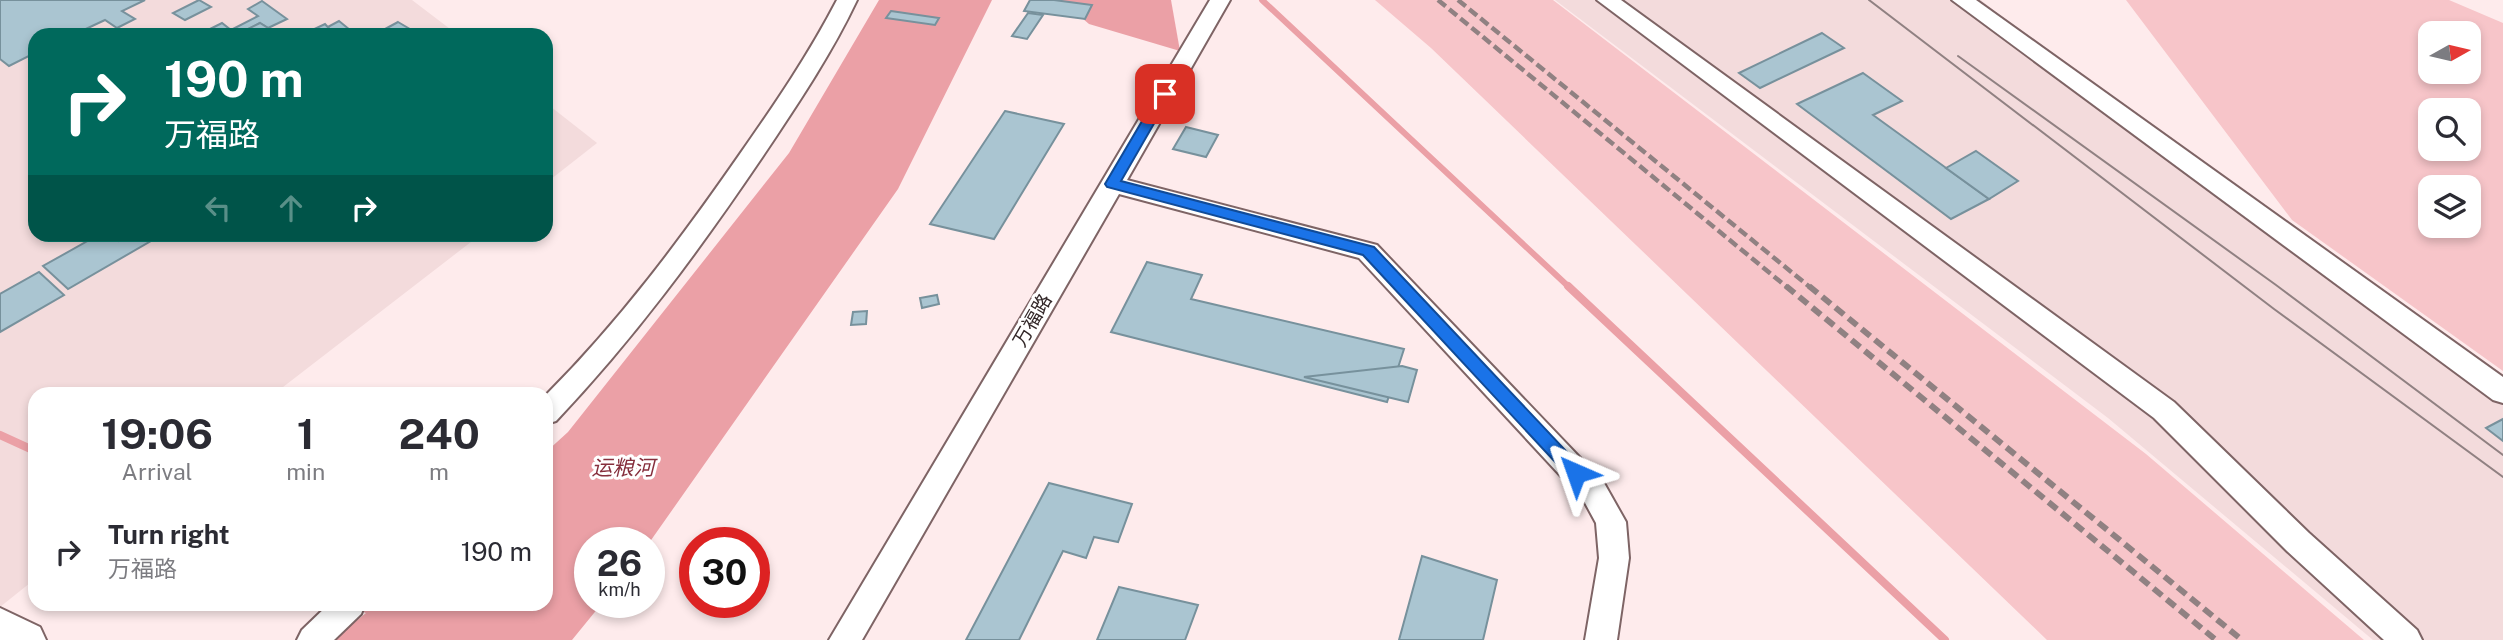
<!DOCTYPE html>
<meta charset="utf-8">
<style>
:root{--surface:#fff;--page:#f7f7f7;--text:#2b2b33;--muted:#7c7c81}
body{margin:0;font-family:"Public Sans","Noto Sans SC",sans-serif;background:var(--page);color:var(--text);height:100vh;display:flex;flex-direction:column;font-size:26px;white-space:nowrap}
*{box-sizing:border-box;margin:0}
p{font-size:23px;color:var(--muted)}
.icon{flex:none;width:38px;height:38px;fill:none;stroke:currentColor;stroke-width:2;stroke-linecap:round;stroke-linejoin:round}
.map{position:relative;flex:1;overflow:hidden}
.drawer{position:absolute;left:28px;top:387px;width:525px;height:224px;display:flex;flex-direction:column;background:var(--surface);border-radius:21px;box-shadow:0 4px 10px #0003}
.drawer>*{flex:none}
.top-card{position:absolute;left:28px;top:28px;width:525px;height:214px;border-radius:21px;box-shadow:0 4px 10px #0003;background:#00695c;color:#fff;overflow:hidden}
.needle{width:46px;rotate:82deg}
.tools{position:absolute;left:2418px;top:21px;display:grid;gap:14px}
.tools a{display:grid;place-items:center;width:63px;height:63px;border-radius:14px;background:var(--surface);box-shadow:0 4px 10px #0003;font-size:35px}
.speed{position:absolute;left:574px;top:527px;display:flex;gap:14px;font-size:35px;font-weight:700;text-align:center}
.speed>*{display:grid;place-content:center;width:91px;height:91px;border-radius:50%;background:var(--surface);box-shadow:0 4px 10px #0003;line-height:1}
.speed small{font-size:18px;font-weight:400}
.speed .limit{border:10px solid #d22;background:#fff;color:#111}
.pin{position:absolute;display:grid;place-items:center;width:60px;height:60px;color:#fff;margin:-30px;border-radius:14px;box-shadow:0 4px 10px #0006}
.me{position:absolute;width:77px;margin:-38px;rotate:317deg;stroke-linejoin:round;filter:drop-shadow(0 0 5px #0008)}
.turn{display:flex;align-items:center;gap:24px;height:147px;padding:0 21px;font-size:32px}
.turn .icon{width:91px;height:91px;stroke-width:2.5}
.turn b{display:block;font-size:49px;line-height:60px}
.lanes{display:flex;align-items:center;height:66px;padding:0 21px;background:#0003;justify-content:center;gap:35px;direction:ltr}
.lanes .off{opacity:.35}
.eta{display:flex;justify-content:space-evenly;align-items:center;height:119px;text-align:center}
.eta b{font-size:42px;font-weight:700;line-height:49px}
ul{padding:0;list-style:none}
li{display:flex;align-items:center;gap:21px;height:91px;padding:0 21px}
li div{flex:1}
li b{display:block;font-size:26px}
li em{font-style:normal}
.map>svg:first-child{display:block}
.built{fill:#f3dbdc}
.green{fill:#f7c5c9;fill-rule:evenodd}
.water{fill:#eba0a6}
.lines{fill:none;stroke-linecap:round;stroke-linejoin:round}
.stream-far1{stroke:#eba0a6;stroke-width:6}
.stream{stroke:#eba0a6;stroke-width:8}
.building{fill:#aac5d1;stroke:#77919c;stroke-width:2}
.minor-casing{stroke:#7e6465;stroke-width:4}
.major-casing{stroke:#7e6465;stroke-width:4}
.minor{fill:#fff;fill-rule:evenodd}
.major{fill:#fff;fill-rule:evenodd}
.tram{stroke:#908182;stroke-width:2}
.rail-far1{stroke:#908182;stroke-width:4.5;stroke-dasharray:10 4.5;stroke-linecap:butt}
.rail{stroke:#908182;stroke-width:6;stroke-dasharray:11 6;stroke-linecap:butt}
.route{fill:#1a73e8;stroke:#114b97;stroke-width:2}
.labels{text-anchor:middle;stroke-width:6;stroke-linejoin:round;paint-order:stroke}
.street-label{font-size:19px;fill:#322728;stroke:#fff}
.water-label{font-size:21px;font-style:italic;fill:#862f3d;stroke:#fff}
</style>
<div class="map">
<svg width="2503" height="640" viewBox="0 0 2503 640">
<rect width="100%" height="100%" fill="#feebec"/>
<g class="built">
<polygon points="0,0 412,0 458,35 35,35 35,234 480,235 274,394 35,394 35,579 0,607"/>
<polygon points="1555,0 1981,0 2031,41 2503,378 2503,640 2373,640 2108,418"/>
<polygon points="546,103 597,143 546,183"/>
</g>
<g class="green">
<polygon points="1375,0 1553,0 2146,454 2364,640 2047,640 1431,48"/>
<path d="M2126,0H2449L2503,23V371L2292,220ZM2431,33H2469V72H2431ZM2431,110H2469V149H2431ZM2431,187H2469V226H2431Z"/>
</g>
<g class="water">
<polygon points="879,0 992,0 898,189 649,543 590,542 590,602 603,602 572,640 333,640 377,604 546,604 546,452 568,432 789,153"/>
<polygon points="1061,0 1171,0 1180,51 1089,24"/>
</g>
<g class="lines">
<polyline class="stream-far1" points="1262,0 1570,288"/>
<g class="stream">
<polyline points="1568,286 1945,640"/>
<polyline points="0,435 35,451"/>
<polyline points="357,604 378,615"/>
</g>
</g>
<g class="building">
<polygon points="0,0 145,0 122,11 135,19 117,28 105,20 73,35 35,35 35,53 9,66 0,59"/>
<polygon points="199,0 211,7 185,20 173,13"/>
<polygon points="1030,0 1054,0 1092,5 1085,19 1024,11"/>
<polygon points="262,1 287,19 268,28 260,23 242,32 247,35 198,35 222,23 231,30 258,16 248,9"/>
<polygon points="891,11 939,18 935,25 886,18"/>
<polygon points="1028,13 1043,15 1027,39 1012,36"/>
<polygon points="339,21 355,34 331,35 324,29"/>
<polygon points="398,22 420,35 374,35"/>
<polygon points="260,23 268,28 255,35 242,32"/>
<polygon points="325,24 335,35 312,35 308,32"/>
<polygon points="1822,33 1844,48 1760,88 1739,73"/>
<polygon points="1863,73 1902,101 1873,115 1989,199 1951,219 1797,104"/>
<polygon points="1005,111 1064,124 994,239 930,224"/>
<polygon points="1186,127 1218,135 1206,157 1173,149"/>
<polygon points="1976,151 2018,181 1989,199 1946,168"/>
<polygon points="100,234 112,234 119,241 129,234 163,234 68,289 43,266"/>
<polygon points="1147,262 1202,275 1191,299 1404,349 1387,402 1111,332"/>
<polygon points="39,272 64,295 0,332 0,294"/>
<polygon points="937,295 939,304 922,308 920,298"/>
<polygon points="867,311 866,324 851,325 853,312"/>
<polygon points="1402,366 1417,370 1408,402 1304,377"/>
<polygon points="2503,419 2503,441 2486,428"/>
<polygon points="1049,483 1132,504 1118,542 1094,537 1086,558 1063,551 1019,640 966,640"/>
<polygon points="1422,556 1497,580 1483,640 1399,640"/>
<polygon points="1119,587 1198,605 1185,640 1097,640"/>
</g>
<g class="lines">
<defs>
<g id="minor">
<path d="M837,0H857C831,55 797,105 763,156C700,249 634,339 556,421L546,424V395C619,322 681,239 740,154C775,104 809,54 837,0Z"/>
<polygon points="1210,0 1230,0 1127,180 1377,245 1604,483 1626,522 1629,558 1617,640 1585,640 1599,558 1596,523 1584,501 1359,258 1119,194 862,640 829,640"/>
<polygon points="1597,0 1621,0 2174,402 2309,533 2417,630 2422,640 2384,640 2287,551 2154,418"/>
<polygon points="1952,0 1976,0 2503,377 2503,403 2493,400"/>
<polygon points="329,604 365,604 361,614 334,640 297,640 302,630"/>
</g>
<polygon id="major" points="0,608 40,627 46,640 0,640"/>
</defs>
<use href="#minor" class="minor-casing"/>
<use href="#major" class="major-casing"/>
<use href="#minor" class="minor"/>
<use href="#major" class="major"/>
<g class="tram">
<polyline points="1869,0 2274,309 2503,477"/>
<polyline points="1958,56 2276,285 2503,455"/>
</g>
<g class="rail-far1">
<polyline points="1438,0 1788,288"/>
<polyline points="1458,0 1811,288"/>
</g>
<g class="rail">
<polyline points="1786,286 2216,640"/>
<polyline points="1809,286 2242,640"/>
</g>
</g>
<polygon class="route" points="1165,89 1171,94 1121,181 1374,247 1582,468 1584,473 1582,478 1570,478 1363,255 1107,187 1105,184 1158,94"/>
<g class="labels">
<g class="street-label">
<text transform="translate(1032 320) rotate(-60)" y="7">万福路</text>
</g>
<g class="water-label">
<text x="623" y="475">运粮河</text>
</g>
</g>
</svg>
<div class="tools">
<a><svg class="needle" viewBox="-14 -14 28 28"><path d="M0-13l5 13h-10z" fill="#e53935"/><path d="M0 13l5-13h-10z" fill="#7c7c81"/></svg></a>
<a><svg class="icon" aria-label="search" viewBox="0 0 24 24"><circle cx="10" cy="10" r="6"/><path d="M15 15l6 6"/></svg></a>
<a><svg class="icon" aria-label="layers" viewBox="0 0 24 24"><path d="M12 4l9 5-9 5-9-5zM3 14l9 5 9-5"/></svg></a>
</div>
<div class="speed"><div>26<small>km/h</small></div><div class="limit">30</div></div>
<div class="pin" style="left:1165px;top:94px;background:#d93025"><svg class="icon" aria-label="arrive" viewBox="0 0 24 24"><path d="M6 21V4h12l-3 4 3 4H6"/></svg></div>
<svg class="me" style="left:1576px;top:473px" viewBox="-20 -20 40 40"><path d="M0-17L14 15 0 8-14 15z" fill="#1a73e8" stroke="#fff" stroke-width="4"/></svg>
<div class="top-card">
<div class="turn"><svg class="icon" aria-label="right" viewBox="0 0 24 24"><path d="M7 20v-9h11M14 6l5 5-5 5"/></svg><div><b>190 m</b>万福路</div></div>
<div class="lanes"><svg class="icon off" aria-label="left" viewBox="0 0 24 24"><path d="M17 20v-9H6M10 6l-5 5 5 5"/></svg><svg class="icon off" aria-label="ahead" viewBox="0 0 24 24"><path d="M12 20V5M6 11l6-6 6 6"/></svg><svg class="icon" aria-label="right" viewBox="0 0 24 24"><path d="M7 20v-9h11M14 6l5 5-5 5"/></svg></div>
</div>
<section class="drawer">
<div class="eta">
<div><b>19:06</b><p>Arrival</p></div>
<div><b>1</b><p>min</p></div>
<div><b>240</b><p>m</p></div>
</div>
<ul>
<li><svg class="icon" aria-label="right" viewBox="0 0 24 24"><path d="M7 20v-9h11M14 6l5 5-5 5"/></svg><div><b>Turn right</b><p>万福路</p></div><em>190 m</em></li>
</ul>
</section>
</div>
